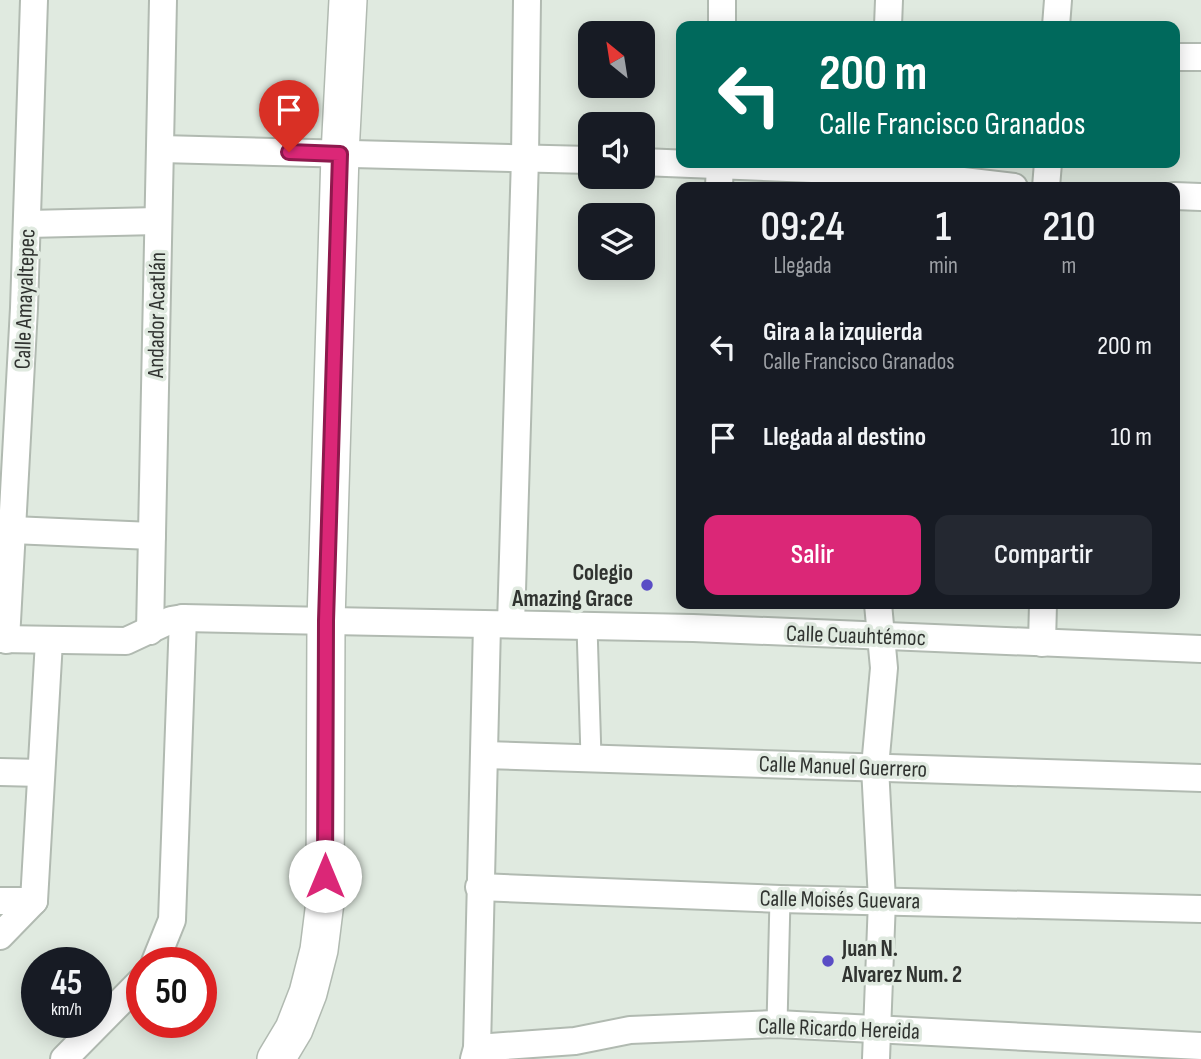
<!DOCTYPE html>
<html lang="es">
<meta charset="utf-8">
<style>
:root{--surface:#171b24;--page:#242831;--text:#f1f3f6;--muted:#9ea1a6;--accent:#db2777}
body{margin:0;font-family:"Sofia Sans Condensed",sans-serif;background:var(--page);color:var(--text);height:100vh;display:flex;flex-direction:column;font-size:26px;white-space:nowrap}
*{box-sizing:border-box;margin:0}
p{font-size:23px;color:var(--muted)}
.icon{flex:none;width:38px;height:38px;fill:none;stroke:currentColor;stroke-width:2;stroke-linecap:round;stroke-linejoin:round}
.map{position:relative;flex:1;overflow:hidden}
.sheet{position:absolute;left:676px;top:182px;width:504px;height:427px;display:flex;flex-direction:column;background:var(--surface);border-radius:14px;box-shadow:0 4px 18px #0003}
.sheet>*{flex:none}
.hud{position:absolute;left:676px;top:21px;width:504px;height:147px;border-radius:14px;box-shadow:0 4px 18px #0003;background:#00695c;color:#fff;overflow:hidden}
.needle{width:46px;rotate:330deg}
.fabs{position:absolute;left:578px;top:21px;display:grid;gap:14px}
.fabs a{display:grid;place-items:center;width:77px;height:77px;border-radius:14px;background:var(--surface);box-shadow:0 4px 18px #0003;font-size:35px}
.speed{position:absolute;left:21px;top:947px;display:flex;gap:14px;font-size:35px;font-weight:700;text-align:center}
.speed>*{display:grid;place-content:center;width:91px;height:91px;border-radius:50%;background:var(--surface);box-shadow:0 4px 18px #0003;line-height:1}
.speed small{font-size:18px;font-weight:400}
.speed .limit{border:10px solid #d22;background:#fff;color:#111}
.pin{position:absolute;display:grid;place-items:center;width:60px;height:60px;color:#fff;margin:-72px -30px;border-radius:50% 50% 50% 0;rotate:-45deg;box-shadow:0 0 7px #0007}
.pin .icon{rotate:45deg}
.me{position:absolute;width:77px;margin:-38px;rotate:0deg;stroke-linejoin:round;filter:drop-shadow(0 0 5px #0008)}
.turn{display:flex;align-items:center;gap:24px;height:147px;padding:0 28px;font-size:32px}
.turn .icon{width:91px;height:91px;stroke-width:2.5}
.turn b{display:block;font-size:49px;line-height:60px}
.eta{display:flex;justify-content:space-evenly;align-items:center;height:119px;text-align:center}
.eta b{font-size:42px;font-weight:600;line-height:49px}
.action{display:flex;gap:14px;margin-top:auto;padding:14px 28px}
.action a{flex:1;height:80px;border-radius:14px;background:var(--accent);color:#fff;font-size:28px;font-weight:600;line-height:80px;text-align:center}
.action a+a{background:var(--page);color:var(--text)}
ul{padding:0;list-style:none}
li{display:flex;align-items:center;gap:21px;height:91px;padding:0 28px}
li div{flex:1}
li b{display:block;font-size:26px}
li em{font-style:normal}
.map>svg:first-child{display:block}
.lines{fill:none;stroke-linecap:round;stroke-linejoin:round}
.pedestrian-casing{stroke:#b1bab1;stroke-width:23}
.minor-casing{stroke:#b1bab1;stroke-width:30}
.secondary-casing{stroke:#b1bab1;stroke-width:40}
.pedestrian{stroke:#fff;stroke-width:19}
.minor{stroke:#fff;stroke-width:26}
.secondary{stroke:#fff;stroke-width:37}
.route-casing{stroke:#8e194d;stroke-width:18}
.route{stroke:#db2777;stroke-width:12}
.poi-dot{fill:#5a4dc5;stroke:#e0eae0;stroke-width:2.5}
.labels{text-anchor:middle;stroke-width:7;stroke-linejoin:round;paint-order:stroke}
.street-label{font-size:23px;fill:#303330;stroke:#e0eae0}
.poi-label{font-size:23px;font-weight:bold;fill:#303330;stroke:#e0eae0;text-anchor:end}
</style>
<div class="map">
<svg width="1201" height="1059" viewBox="0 0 1201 1059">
<rect width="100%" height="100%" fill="#e0eae0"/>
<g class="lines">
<defs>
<g id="pedestrian">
<polyline points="587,627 591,757"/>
<polyline points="777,1024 780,899"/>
</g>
<g id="minor">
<polyline points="722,26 722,0"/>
<polyline points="888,26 889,0"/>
<polyline points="1056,26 1058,0"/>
<polyline points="1174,57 1201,57"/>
<polyline points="161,149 590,160"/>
<polyline points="642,162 886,172 1014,187"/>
<polyline points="719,187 720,163"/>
<polyline points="1046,187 1048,163"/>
<polyline points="1174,196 1201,197"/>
<polyline points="27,224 158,221"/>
<polyline points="12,530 152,536"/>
<polyline points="511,624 525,158 527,0"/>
<polyline points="150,631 163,0"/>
<polyline points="0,639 126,641 171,620 183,618 693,628 1201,649"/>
<polyline points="6,640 24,308 34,0"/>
<polyline points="1042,643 1043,604"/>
<polyline points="484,755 1201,778"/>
<polyline points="0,772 41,773"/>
<polyline points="479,887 780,899 1201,909"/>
<polyline points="0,901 34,901"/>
<polyline points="0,936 34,901 49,641"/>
<polyline points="155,962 172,920 183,618"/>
<polyline points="477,1048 575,1041 630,1030 777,1024 1201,1046"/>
<polyline points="64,1059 142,980"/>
<polyline points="474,1059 477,1048 487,625"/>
<polyline points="876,1059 882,900 875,767 884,668 878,604"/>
</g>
<polyline id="secondary" points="276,1059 294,1029 308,993 319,950 325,902 326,621 340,154 348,0"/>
</defs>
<use href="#pedestrian" class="pedestrian-casing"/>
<use href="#minor" class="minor-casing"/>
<use href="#secondary" class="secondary-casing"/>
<use href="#pedestrian" class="pedestrian"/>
<use href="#minor" class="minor"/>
<use href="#secondary" class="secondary"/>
</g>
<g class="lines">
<defs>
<polyline id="route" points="289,152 340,154 326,621 325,876"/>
</defs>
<use href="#route" class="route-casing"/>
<use href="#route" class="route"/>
</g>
<g class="poi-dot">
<circle cx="647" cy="585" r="7"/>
<circle cx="828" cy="961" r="7"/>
</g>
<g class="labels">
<g class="street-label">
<text transform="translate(24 299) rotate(-88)" y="8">Calle Amayaltepec</text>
<text transform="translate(156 315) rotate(-89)" y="8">Andador Acatlán</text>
<text transform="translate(856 635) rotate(2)" y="8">Calle Cuauhtémoc</text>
<text transform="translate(843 766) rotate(2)" y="8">Calle Manuel Guerrero</text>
<text transform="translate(840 899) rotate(1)" y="8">Calle Moisés Guevara</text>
<text transform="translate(839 1028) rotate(2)" y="8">Calle Ricardo Hereida</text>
</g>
<g class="poi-label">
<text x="633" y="580">Colegio<tspan x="633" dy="26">Amazing Grace</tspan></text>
<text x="842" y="956" text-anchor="start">Juan N.<tspan x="842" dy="26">Alvarez Num. 2</tspan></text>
</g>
</g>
</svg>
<div class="fabs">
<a><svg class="needle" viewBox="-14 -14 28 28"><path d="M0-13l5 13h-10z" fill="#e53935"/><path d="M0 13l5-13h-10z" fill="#9ea1a6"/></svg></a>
<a><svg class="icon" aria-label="sound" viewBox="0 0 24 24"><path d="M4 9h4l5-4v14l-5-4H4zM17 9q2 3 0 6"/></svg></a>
<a><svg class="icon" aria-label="layers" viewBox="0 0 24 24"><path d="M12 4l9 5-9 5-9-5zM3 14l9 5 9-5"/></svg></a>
</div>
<div class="speed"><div>45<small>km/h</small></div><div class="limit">50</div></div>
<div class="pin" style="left:289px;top:152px;background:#d93025"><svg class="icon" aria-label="arrive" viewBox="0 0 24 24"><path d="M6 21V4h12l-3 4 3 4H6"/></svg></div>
<svg class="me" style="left:325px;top:876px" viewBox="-20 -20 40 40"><circle r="19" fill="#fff"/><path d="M0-13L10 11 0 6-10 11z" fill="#db2777"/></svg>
<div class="hud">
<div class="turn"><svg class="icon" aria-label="left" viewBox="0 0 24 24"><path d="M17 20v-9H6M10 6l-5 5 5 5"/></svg><div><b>200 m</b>Calle Francisco Granados</div></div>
</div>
<section class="sheet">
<div class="eta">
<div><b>09:24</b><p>Llegada</p></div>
<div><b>1</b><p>min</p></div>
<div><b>210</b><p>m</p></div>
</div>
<ul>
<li><svg class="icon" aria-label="left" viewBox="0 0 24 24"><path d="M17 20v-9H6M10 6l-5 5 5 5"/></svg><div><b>Gira a la izquierda</b><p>Calle Francisco Granados</p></div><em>200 m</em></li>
<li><svg class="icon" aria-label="arrive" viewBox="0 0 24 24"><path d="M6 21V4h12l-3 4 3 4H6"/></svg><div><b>Llegada al destino</b></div><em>10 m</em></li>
</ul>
<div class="action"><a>Salir</a><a>Compartir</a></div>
</section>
</div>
